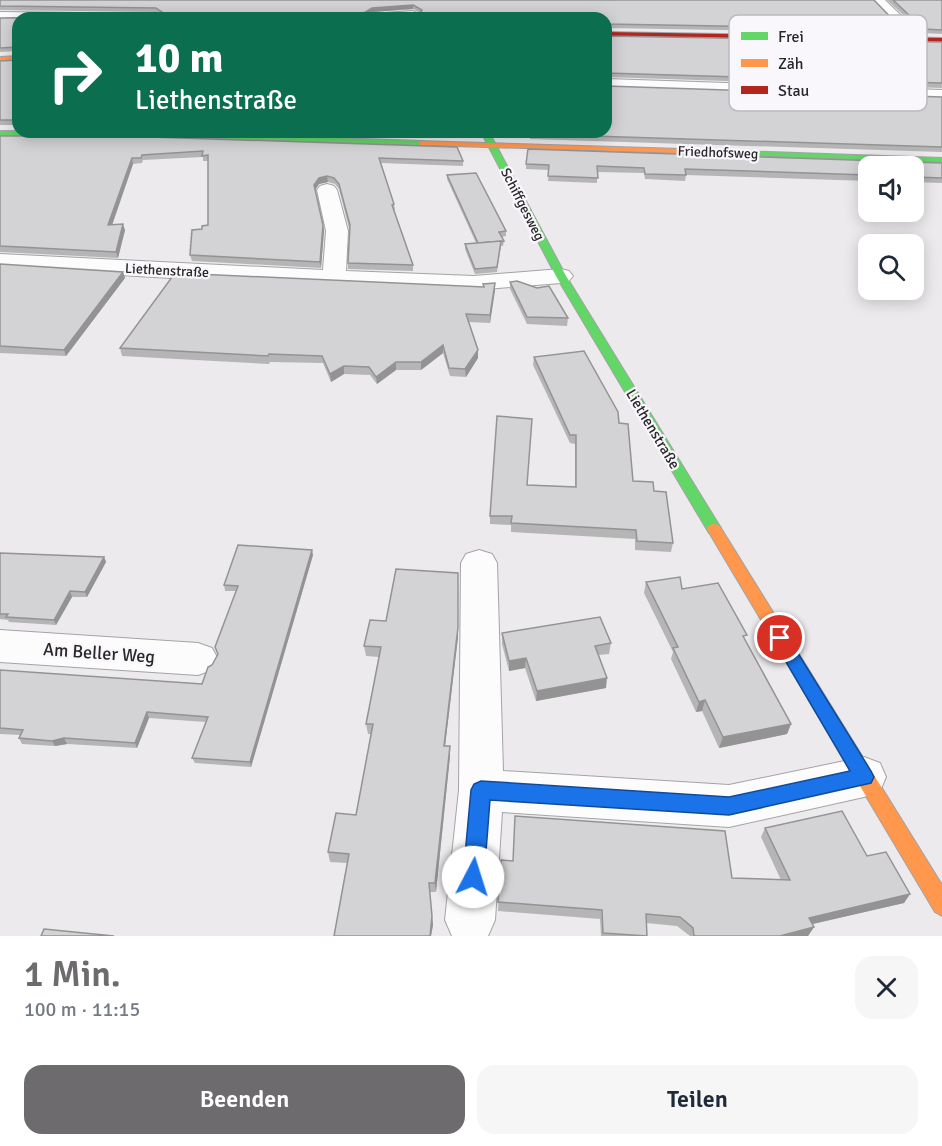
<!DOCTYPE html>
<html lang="de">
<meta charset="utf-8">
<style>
:root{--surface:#fff;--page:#f6f6f7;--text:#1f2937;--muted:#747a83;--accent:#6d6b6e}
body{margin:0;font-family:Signika,sans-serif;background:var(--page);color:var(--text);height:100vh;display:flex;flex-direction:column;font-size:22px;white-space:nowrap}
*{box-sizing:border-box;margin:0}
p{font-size:20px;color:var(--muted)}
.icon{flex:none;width:33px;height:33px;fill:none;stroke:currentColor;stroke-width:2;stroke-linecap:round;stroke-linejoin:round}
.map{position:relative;height:936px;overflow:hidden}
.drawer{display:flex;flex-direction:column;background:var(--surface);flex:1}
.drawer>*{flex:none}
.top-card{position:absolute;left:12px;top:12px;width:600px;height:126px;border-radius:18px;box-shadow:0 3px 15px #0003;background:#0b6e4f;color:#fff;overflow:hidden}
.controls{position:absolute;left:858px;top:156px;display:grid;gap:12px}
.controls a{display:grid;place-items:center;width:66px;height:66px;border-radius:12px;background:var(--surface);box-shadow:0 3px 15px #0003;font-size:30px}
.pin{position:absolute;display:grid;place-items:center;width:51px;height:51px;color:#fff;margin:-26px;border:3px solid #fff;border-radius:50%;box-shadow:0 2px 6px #0007}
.me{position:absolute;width:66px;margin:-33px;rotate:5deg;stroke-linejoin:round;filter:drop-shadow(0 0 4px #0008)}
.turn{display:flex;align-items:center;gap:21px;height:126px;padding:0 24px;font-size:27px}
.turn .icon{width:78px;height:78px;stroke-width:2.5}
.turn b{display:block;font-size:42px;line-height:51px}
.round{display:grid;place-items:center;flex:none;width:63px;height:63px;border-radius:18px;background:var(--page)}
.summary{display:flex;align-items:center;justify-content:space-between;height:102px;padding:0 24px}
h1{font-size:36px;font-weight:600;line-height:45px;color:var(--accent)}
.action{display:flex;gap:12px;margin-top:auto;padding:12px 24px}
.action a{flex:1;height:69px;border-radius:18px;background:var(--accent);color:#fff;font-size:24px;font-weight:600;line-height:69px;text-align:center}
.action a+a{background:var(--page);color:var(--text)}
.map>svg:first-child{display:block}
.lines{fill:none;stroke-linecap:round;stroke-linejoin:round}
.street-casing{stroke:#a4a3a6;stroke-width:2}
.fast-casing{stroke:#a4a3a6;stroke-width:2}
.slow-casing{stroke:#a4a3a6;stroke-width:2}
.jam-casing{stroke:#a4a3a6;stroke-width:2}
.path{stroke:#d1d0d2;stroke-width:3;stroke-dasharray:1 3;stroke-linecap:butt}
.street{fill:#fcfcfc;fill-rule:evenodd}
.fast{fill:#63d668;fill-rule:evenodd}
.slow{fill:#ff974d;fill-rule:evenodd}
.jam{fill:#b3261e;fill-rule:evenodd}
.wall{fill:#b5b5b6;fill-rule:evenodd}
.shaded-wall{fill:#949394}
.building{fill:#d3d2d4;stroke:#949394;stroke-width:1.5;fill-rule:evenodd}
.route{fill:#1a73e8;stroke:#114b97;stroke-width:1.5}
.labels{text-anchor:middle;stroke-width:4.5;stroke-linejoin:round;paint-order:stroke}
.far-street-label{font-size:14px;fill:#282729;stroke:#f9f7fc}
.street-label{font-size:15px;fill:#282729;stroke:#f9f7fc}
.near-street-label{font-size:18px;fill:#282729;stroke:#f9f7fc}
.key{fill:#f9f7fc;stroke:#bab9bd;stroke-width:1.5}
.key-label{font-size:16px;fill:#282729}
</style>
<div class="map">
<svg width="942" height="936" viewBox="0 0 942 936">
<rect width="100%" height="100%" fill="#eceaed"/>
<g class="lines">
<defs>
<g id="street">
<polygon points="872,0 885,0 923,37 925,40 923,43 913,43"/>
<polygon points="413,11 420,15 418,18 365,18 372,14"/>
<polygon points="0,12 157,14 164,18 0,20"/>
<polygon points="606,79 942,90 942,100 606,89"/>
<polygon points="327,184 334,186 337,190 348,231 346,271 474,276 561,269 569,271 573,276 569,281 561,283 474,290 188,279 0,268 0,254 323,270 326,231 317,190 320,186"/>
<polygon points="479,550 492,554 497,563 503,771 729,785 864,757 880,763 886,777 880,791 864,797 729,827 502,812 495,920 488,936 452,936 445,920 459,790 461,563 466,554"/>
<polygon points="0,630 198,643 212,648 218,659 212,670 198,675 0,662"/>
</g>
<g id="fast">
<polygon points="0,131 160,132 423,141 427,143 423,145 121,135 0,135"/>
<polygon points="481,132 489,132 566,276 719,525 721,529 719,533 709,533 556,276"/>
<polygon points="680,149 942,158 942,162 683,153 680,153"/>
</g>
<g id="slow">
<polygon points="18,56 18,60 0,61 0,57"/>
<polygon points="420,141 683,149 687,151 683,153 423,145 420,145"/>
<polygon points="714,524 719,525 942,885 942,916 935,912 707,529 709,525"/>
</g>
<polygon id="jam" points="606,32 942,38 942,42 606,36"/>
</defs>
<use href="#street" class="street-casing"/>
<use href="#fast" class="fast-casing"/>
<use href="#slow" class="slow-casing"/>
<use href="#jam" class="jam-casing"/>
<polyline class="path" points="190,250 192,226"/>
<use href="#street" class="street"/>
<use href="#fast" class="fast"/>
<use href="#slow" class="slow"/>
<use href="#jam" class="jam"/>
</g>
<g class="wall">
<path d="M0,0H874L902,29L900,33L606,28V18L0,52V18L163,16L157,12L0,10ZM413,9L420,13L418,16H365L372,12Z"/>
<polygon points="887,0 942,0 942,34 923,33"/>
<polygon points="606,34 606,36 942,42 942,88 606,77"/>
<polygon points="18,60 18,125 0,125 0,61"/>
<polygon points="942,97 942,152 530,139 530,132"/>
<polygon points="333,132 450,132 450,136"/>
<polygon points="0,136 463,161 463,166 381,163 394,204 395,210 394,210 413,265 413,271 348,269 348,263 349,228 339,189 335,184 328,182 319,184 315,190 324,231 321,268 192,261 190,255 202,229 208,225 208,161 203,161 203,157 143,160 142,163 133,164 112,225 125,230 118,258 0,252"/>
<polygon points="942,163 942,183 914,182 914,166 868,166 868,181 686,175 685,181 645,179 644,173 597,172 597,183 548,181 549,170 526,169 526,164"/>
<polygon points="447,175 506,231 506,236 502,237 504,241 503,246 501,246 497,272 475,274 465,249 465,244 476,243 447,179"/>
<polygon points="0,264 123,272 125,278 66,356 0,353"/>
<polygon points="510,282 568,318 567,326 527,324 510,289"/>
<polygon points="495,283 490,323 468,322 478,358 466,377 450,376 443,353 421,370 396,370 377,384 370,375 344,374 331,382 323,363 270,362 269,364 122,356 120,348 483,287 483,284"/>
<polygon points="534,357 619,423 633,481 654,491 673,543 671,552 635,550 635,539 511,532 511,525 490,524 490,516 527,485 575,487 575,444 570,443 533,365"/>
<polygon points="0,553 104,557 106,562 87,597 72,597 56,625 9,622 8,620 0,619"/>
<polygon points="313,555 251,767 195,763 192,758 206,722 149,718 137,748 67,744 55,746 22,744 19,738 20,735 0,734 0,670 202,684 218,655 236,591 225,591 224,585"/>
<polygon points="646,582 682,589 745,640 791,724 787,734 719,748 702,711 696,712 671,659 673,652 644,593"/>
<polygon points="502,633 611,643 609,654 598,655 606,688 536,701 525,668 509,671 502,644"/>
<polygon points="458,637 445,746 450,756 436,892 429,892 433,925 431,936 334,936 347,863 330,862 328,852 356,815 371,734 368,734 366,724 379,657 366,656 364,646"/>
<polygon points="765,828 867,856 910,894 904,903 812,924 814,927 808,936 690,936 677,926 646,923 647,936 601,936 600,919 498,911 501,860 732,878 781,880 761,837"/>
</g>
<g class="shaded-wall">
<polygon points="413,5 413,9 372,12 363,18 362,14 372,8"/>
<polygon points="132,158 133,164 110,231 108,225"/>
<polygon points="327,176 328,182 319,184 315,190 314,185 319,178"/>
<polygon points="123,224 125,230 118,258 116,252"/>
<polygon points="323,225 324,231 321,268 320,262"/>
<polygon points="123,272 125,278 66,356 64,350"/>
<polygon points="495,283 495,291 490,323 490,315"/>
<polygon points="443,345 443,353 421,370 421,362"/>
<polygon points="478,350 478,358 466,377 465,369"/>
<polygon points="396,362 396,370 377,384 376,377"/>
<polygon points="344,366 344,374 331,382 330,374"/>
<polygon points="312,550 313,555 251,767 250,762"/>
<polygon points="104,557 106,562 87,597 85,592"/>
<polygon points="458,573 458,637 444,755 444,746"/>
<polygon points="70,591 72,597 56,625 54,620"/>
<polygon points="526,658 525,668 509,671 509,661"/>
<polygon points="607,678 606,688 536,701 537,691"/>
<polygon points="705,700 702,711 696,712 699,702"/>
<polygon points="147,712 149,718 137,748 135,743"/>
<polygon points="791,724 787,734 719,748 723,737"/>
<polygon points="64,738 67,744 55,746 52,741"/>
<polygon points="450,746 450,756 436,892 435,883"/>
<polygon points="910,894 904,903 804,926 809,918"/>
<polygon points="432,916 433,925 431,936 430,936"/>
<polygon points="814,927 808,936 780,936"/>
</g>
<g class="building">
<path d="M0,0H874L902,29L606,24V18H18V47L0,48V18L163,16L165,14L156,8L0,6ZM413,5L422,10L418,16H365L362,14L372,8Z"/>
<polygon points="893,0 942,0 942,30 924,29"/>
<polygon points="606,34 606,36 942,42 942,83 606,73"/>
<polygon points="18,60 18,123 16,120 0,120 0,61"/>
<polygon points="606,86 942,97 942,147 530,134 530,132 606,132"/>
<polygon points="0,136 120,136 457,147 463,161 379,158 394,204 392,205 413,265 348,263 350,225 339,184 334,178 327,176 319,178 314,185 323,225 320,262 190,255 192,230 202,229 202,226 208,225 208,155 202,156 203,151 142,155 141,158 132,158 108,225 123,224 116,252 0,246"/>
<polygon points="528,149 942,163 942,178 914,177 914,166 868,166 868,175 685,169 686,175 645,174 644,168 597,166 598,178 548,176 549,165 526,164"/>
<polygon points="476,173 506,231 499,232 504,241 478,243 447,175"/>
<polygon points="501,241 497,267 475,269 465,244"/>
<polygon points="0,264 123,272 64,350 0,346"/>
<polygon points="175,273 484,287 483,284 495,283 490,315 466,314 478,350 465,369 449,368 443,345 421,362 396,362 376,377 369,367 344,366 330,374 322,356 269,354 268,356 120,348"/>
<polygon points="517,281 537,288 549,286 568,318 527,317 510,282"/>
<polygon points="584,351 618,412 619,423 628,424 633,481 653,482 654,491 666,492 673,543 637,541 636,530 511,523 512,516 490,516 497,416 532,419 527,485 576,487 576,435 570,435 534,357"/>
<polygon points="238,545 312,550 250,762 192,758 208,717 147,712 135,743 64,738 52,741 19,738 23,730 0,728 0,670 202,684 208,667 212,665 218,654 215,647 238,586 224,585"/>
<polygon points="0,553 104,557 85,592 70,591 54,620 6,617 8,614 0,614"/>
<polygon points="396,569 458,573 458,627 444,746 450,746 435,883 429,883 432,916 430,936 334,936 349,854 328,852 336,813 356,815 373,724 366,724 381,647 364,646 370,620 386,621"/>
<polygon points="680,577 682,589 718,583 747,635 743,636 791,724 723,737 705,700 699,702 673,648 678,647 646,582"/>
<polygon points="600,617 611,643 595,646 607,678 537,691 526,658 509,661 502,633"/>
<polygon points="842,811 867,856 886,852 910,894 809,918 814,927 780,936 694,936 693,928 680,917 646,914 647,936 603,933 602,910 498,902 501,860 513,861 515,816 725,831 732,878 790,880 765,828"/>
<polygon points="44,929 114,936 41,936"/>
</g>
<polygon class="route" points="780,632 786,634 871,771 874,777 871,783 729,815 490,800 484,877 481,884 473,887 466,884 463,877 471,790 474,784 481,781 729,797 850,771 772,638 774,634"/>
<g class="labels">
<g class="far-street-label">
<text transform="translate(718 152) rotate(2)" y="5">Friedhofsweg</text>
<text transform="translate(523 204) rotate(63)" y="5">Schiffgesweg</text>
<text transform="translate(167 270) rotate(3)" y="5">Liethenstraße</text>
</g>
<g class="street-label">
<text transform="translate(653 429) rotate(59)" y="5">Liethenstraße</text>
</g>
<g class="near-street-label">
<text transform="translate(99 653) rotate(4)" y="6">Am Beller Weg</text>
</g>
</g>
<rect x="729" y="15" width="198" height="96" rx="9" class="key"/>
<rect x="741" y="32" width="27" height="8" fill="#63d668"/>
<rect x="741" y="59" width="27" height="8" fill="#ff974d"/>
<rect x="741" y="86" width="27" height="8" fill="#b3261e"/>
<g class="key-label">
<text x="778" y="42">Frei</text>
<text x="778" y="69">Zäh</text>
<text x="778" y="96">Stau</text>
</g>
</svg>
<div class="controls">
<a><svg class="icon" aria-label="sound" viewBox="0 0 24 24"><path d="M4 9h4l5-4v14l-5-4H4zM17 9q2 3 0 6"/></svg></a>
<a><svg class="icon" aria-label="search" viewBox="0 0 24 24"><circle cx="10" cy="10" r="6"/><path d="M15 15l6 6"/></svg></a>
</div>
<div class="pin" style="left:780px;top:638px;background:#d93025"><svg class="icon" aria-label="arrive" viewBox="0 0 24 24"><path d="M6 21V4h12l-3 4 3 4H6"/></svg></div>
<svg class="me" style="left:473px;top:877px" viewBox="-20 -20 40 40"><circle r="19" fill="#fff"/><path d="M0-13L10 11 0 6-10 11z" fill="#1a73e8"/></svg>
<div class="top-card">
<div class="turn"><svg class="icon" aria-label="right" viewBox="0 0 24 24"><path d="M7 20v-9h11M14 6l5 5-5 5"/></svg><div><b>10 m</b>Liethenstraße</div></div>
</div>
</div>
<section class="drawer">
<div class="summary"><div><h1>1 Min.</h1><p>100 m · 11:15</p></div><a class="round"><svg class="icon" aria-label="close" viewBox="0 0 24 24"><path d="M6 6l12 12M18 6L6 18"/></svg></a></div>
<div class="action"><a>Beenden</a><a>Teilen</a></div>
</section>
